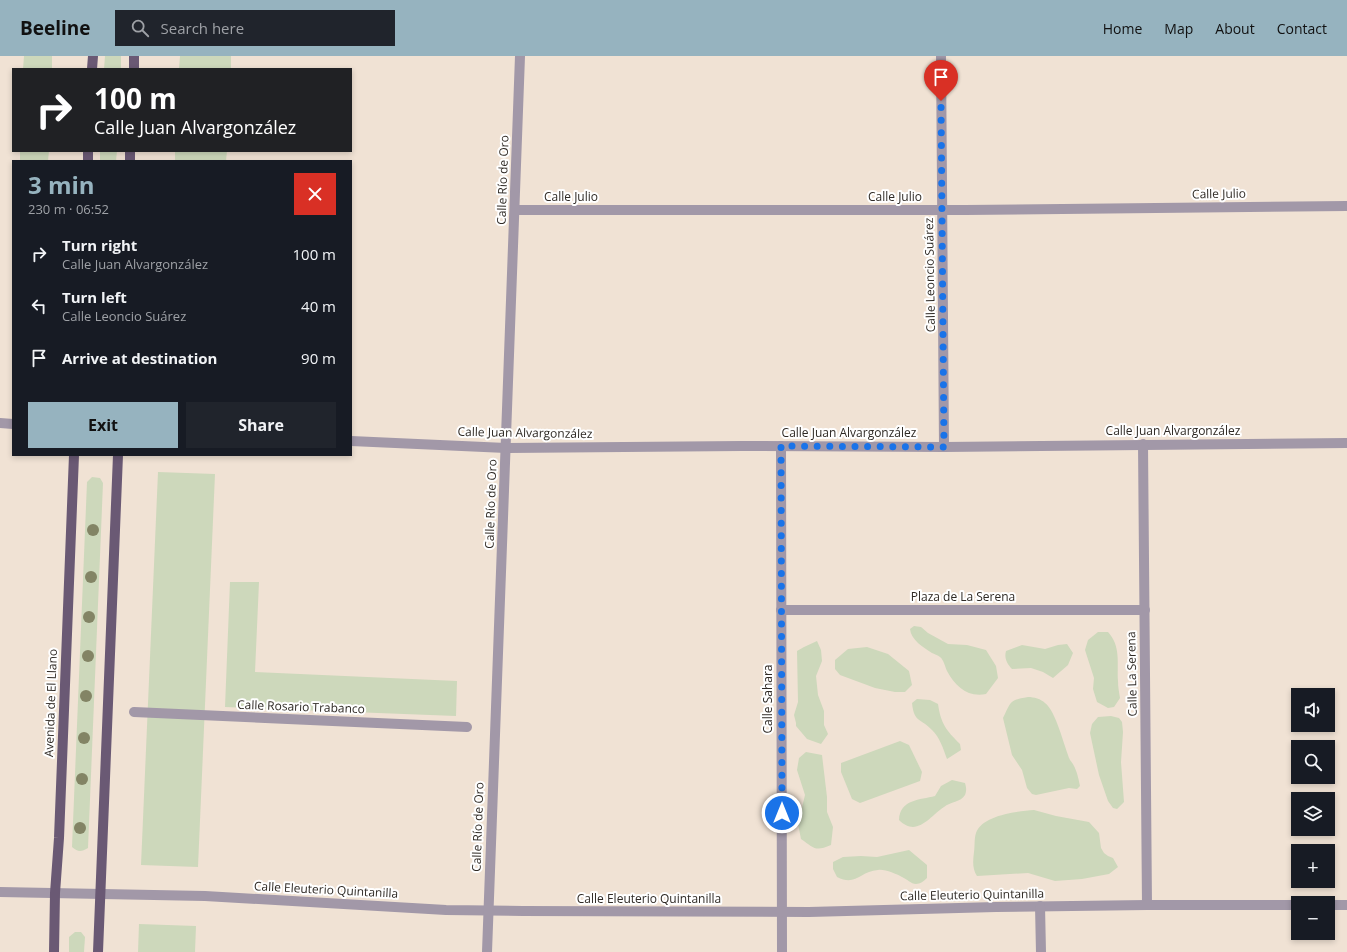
<!DOCTYPE html>
<meta charset="utf-8">
<style>
:root{--surface:#171b24;--page:#20242c;--text:#f1f3f6;--muted:#9ea1a6;--accent:#96b3bf}
body{margin:0;font-family:"Open Sans",sans-serif;background:var(--page);color:var(--text);height:100vh;display:flex;flex-direction:column;font-size:15px;white-space:nowrap}
*{box-sizing:border-box;margin:0}
p{font-size:13px;color:var(--muted)}
.icon{flex:none;width:22px;height:22px;fill:none;stroke:currentColor;stroke-width:2;stroke-linecap:round;stroke-linejoin:round}
.map{position:relative;flex:1;overflow:hidden}
.sheet{position:absolute;left:12px;top:104px;width:340px;height:296px;display:flex;flex-direction:column;background:var(--surface);border-radius:0px;box-shadow:0 2px 6px #0003}
.sheet>*{flex:none}
.hud{position:absolute;left:12px;top:12px;width:340px;height:84px;border-radius:0px;box-shadow:0 2px 6px #0003;background:#202124;color:#fff;overflow:hidden}
.tools{position:absolute;left:1291px;top:632px;display:grid;gap:8px}
.tools a{display:grid;place-items:center;width:44px;height:44px;border-radius:0px;background:var(--surface);box-shadow:0 2px 6px #0003;font-size:20px}
.pin{position:absolute;display:grid;place-items:center;width:34px;height:34px;color:#fff;margin:-41px -17px;border-radius:50% 50% 50% 0;rotate:-45deg;box-shadow:0 0 4px #0007}
.pin .icon{rotate:45deg}
.me{position:absolute;width:44px;margin:-22px;rotate:0deg;stroke-linejoin:round;filter:drop-shadow(0 0 3px #0008)}
.turn{display:flex;align-items:center;gap:14px;height:84px;padding:0 16px;font-size:18px}
.turn .icon{width:52px;height:52px;stroke-width:2.5}
.turn b{display:block;font-size:28px;line-height:34px}
.round{display:grid;place-items:center;flex:none;width:42px;height:42px;border-radius:0px;background:var(--page)}
.head{display:flex;align-items:center;justify-content:space-between;height:68px;padding:0 16px}
h1{font-size:24px;font-weight:700;line-height:30px;color:var(--accent)}
.button{display:flex;gap:8px;margin-top:auto;padding:8px 16px}
.button a{flex:1;height:46px;border-radius:0px;background:var(--accent);color:#111;font-size:16px;font-weight:700;line-height:46px;text-align:center}
.button a+a{background:var(--page);color:var(--text)}
ul{padding:0;list-style:none}
li{display:flex;align-items:center;gap:12px;height:52px;padding:0 16px}
li div{flex:1}
li b{display:block;font-size:15px}
li em{font-style:normal}
header{display:flex;align-items:center;gap:24px;box-sizing:border-box;height:56px;padding:0 20px;background:var(--accent);color:#111}
header strong{font-size:19px}
nav{display:flex;gap:22px;margin-inline-start:auto;font-size:14px}
.search{width:280px;height:36px;background:var(--page);display:flex;align-items:center;gap:10px;box-sizing:border-box;padding:0 14px;border-radius:0px;color:var(--muted);font-size:15px}
.map>svg:first-child{display:block}
.green{fill:#cdd8bb}
.lines{fill:none;stroke-linecap:round;stroke-linejoin:round}
.pedestrian{stroke:#a298a8;stroke-width:10}
.minor{stroke:#a298a8;stroke-width:10}
.primary{stroke:#6a5974;stroke-width:10}
.tree{fill:#838465}
.route{stroke:#1a73e8;stroke-width:7;stroke-dasharray:0 12.6}
.labels{text-anchor:middle;stroke-width:4;stroke-linejoin:round;paint-order:stroke}
.street-label{font-size:12px;fill:#2e2924;stroke:#fff}
</style>
<header>
<strong>Beeline</strong>
<div class="search"><svg class="icon" aria-label="search" viewBox="0 0 24 24"><circle cx="10" cy="10" r="6"/><path d="M15 15l6 6"/></svg>Search here</div>
<nav><a>Home</a><a>Map</a><a>About</a><a>Contact</a></nav>
</header>
<div class="map">
<svg width="1347" height="896" viewBox="0 0 1347 896">
<rect width="100%" height="100%" fill="#f0e2d4"/>
<g class="green">
<polygon points="24,0 52,0 52,13 23,13"/>
<polygon points="105,0 121,0 121,13 104,13"/>
<polygon points="180,0 231,0 231,13 179,13"/>
<polygon points="20,95 49,95 48,105 20,105"/>
<polygon points="100,95 117,95 116,105 100,105"/>
<polygon points="175,95 227,95 226,105 175,105"/>
<polygon points="158,416 215,418 198,811 141,809"/>
<path d="M92,421L100,422L103,427L88,792C81,796 78,796 72,791L87,426Z"/>
<polygon points="230,526 259,526 255,616 457,625 456,660 225,651"/>
<path d="M914,570L921,571L928,577L948,588L967,589L986,594L996,610L998,622L986,638C968,642 955,630 947,615C945,611 944,604 940,601C938,599 934,598 932,597C923,591 911,584 910,573Z"/>
<path d="M1098,576H1108C1121,590 1117,607 1118,625C1118,631 1119,636 1120,642L1114,651L1108,652L1097,646L1093,633L1094,622L1085,594L1088,584Z"/>
<polygon points="817,585 821,594 822,605 816,620 818,639 824,655 824,669 828,678 821,688 807,683 796,670 796,667 794,659 798,646 797,595 804,591"/>
<path d="M1067,588L1073,597L1068,609L1053,622L1043,616L1031,612L1012,613C1007,608 1004,602 1006,595L1022,589L1045,593L1058,589Z"/>
<polygon points="867,591 888,598 909,615 912,629 905,636 895,636 875,632 840,619 835,613 835,604 848,593"/>
<path d="M1028,641C1034,641 1041,643 1045,647C1056,655 1064,690 1070,704C1076,711 1078,720 1080,730L1077,733L1069,732L1036,739L1032,738L1027,732L1022,714L1012,699L1003,662C1011,646 1009,644 1028,641Z"/>
<path d="M917,643L930,644L938,648C941,668 946,674 960,688L961,694L947,703C943,692 940,682 932,674C921,662 914,667 912,647Z"/>
<polygon points="1111,660 1119,662 1122,666 1123,676 1121,706 1124,746 1117,753 1113,752 1108,745 1099,719 1090,677 1092,668 1098,661"/>
<polygon points="900,685 909,689 922,716 920,725 860,747 852,743 841,716 841,707"/>
<path d="M806,696L822,699L827,741V756L833,771L831,789C815,796 814,792 801,783L798,768L805,739L797,714L799,702Z"/>
<path d="M952,724L965,727C966,731 967,734 965,739C961,746 950,746 944,751C930,760 917,782 899,764C900,743 920,744 935,740L941,730Z"/>
<path d="M1034,754L1056,760L1089,766L1099,777L1101,792L1104,797L1108,800L1113,802L1118,811L1109,818L1082,823L1055,825L1028,817L977,820C972,813 973,804 974,796C975,790 974,783 976,777C982,759 1018,755 1034,754Z"/>
<path d="M909,794L927,809V822C924,825 920,828 916,828C911,828 907,823 902,821C896,818 885,813 878,814C860,815 856,831 837,821L833,813V806L843,801L861,800L877,801Z"/>
<polygon points="139,868 196,870 195,896 138,896"/>
<polygon points="75,876 81,876 85,881 84,896 69,896 69,881"/>
</g>
<g class="lines">
<g class="pedestrian">
<polyline points="781,554 1145,554"/>
<polyline points="134,656 467,671"/>
</g>
<g class="minor">
<polyline points="941,0 944,391"/>
<polyline points="515,154 965,154 1347,150"/>
<polyline points="0,367 13,368"/>
<polyline points="351,385 506,392 741,390 944,391 1347,387"/>
<polyline points="1143,388 1147,849"/>
<polyline points="781,390 782,896"/>
<polyline points="0,836 205,840 446,854 523,855 809,856 996,851 1147,849 1298,849"/>
<polyline points="1328,849 1347,849"/>
<polyline points="1040,850 1041,896"/>
<polyline points="487,896 520,0"/>
</g>
<g class="primary">
<polyline points="92,13 93,0"/>
<polyline points="134,13 134,0"/>
<polyline points="88,105 88,95"/>
<polyline points="130,105 130,95"/>
<polyline points="54,896 55,837 59,782 74,399"/>
<polyline points="98,896 118,399"/>
</g>
</g>
<g class="tree">
<circle cx="93" cy="474" r="6"/>
<circle cx="91" cy="521" r="6"/>
<circle cx="89" cy="561" r="6"/>
<circle cx="88" cy="600" r="6"/>
<circle cx="86" cy="640" r="6"/>
<circle cx="84" cy="682" r="6"/>
<circle cx="82" cy="723" r="6"/>
<circle cx="80" cy="772" r="6"/>
</g>
<g class="lines">
<polyline class="route" points="782,757 781,390 944,391 941,45"/>
</g>
<g class="labels">
<g class="street-label">
<text transform="translate(503 124) rotate(-88)" y="4">Calle Río de Oro</text>
<text transform="translate(1219 138) rotate(-1)" y="4">Calle Julio</text>
<text x="571" y="145">Calle Julio</text>
<text x="895" y="145">Calle Julio</text>
<text transform="translate(930 219) rotate(-91)" y="4">Calle Leoncio Suárez</text>
<text x="1173" y="379">Calle Juan Alvargonzález</text>
<text transform="translate(525 377) rotate(1)" y="4">Calle Juan Alvargonzález</text>
<text x="849" y="381">Calle Juan Alvargonzález</text>
<text transform="translate(491 448) rotate(-88)" y="4">Calle Río de Oro</text>
<text x="963" y="545">Plaza de La Serena</text>
<text transform="translate(1132 618) rotate(-91)" y="4">Calle La Serena</text>
<text transform="translate(768 643) rotate(-90)" y="4">Calle Sahara</text>
<text transform="translate(51 647) rotate(-88)" y="4">Avenida de El Llano</text>
<text transform="translate(301 651) rotate(2)" y="4">Calle Rosario Trabanco</text>
<text transform="translate(478 771) rotate(-88)" y="4">Calle Río de Oro</text>
<text transform="translate(326 834) rotate(3)" y="4">Calle Eleuterio Quintanilla</text>
<text transform="translate(972 839) rotate(-1)" y="4">Calle Eleuterio Quintanilla</text>
<text x="649" y="847">Calle Eleuterio Quintanilla</text>
</g>
</g>
</svg>
<div class="tools">
<a><svg class="icon" aria-label="sound" viewBox="0 0 24 24"><path d="M4 9h4l5-4v14l-5-4H4zM17 9q2 3 0 6"/></svg></a>
<a><svg class="icon" aria-label="search" viewBox="0 0 24 24"><circle cx="10" cy="10" r="6"/><path d="M15 15l6 6"/></svg></a>
<a><svg class="icon" aria-label="layers" viewBox="0 0 24 24"><path d="M12 4l9 5-9 5-9-5zM3 14l9 5 9-5"/></svg></a>
<a>+</a>
<a>−</a>
</div>
<div class="pin" style="left:941px;top:45px;background:#d93025"><svg class="icon" aria-label="arrive" viewBox="0 0 24 24"><path d="M6 21V4h12l-3 4 3 4H6"/></svg></div>
<svg class="me" style="left:782px;top:757px" viewBox="-20 -20 40 40"><circle r="17" fill="#1a73e8" stroke="#fff" stroke-width="3"/><path d="M0-11L8 9 0 5-8 9z" fill="#fff"/></svg>
<div class="hud">
<div class="turn"><svg class="icon" aria-label="right" viewBox="0 0 24 24"><path d="M7 20v-9h11M14 6l5 5-5 5"/></svg><div><b>100 m</b>Calle Juan Alvargonzález</div></div>
</div>
<section class="sheet">
<div class="head"><div><h1>3 min</h1><p>230 m · 06:52</p></div><a class="round" style="background:#d93025;color:#fff"><svg class="icon" aria-label="close" viewBox="0 0 24 24"><path d="M6 6l12 12M18 6L6 18"/></svg></a></div>
<ul>
<li><svg class="icon" aria-label="right" viewBox="0 0 24 24"><path d="M7 20v-9h11M14 6l5 5-5 5"/></svg><div><b>Turn right</b><p>Calle Juan Alvargonzález</p></div><em>100 m</em></li>
<li><svg class="icon" aria-label="left" viewBox="0 0 24 24"><path d="M17 20v-9H6M10 6l-5 5 5 5"/></svg><div><b>Turn left</b><p>Calle Leoncio Suárez</p></div><em>40 m</em></li>
<li><svg class="icon" aria-label="arrive" viewBox="0 0 24 24"><path d="M6 21V4h12l-3 4 3 4H6"/></svg><div><b>Arrive at destination</b></div><em>90 m</em></li>
</ul>
<div class="button"><a>Exit</a><a>Share</a></div>
</section>
</div>
